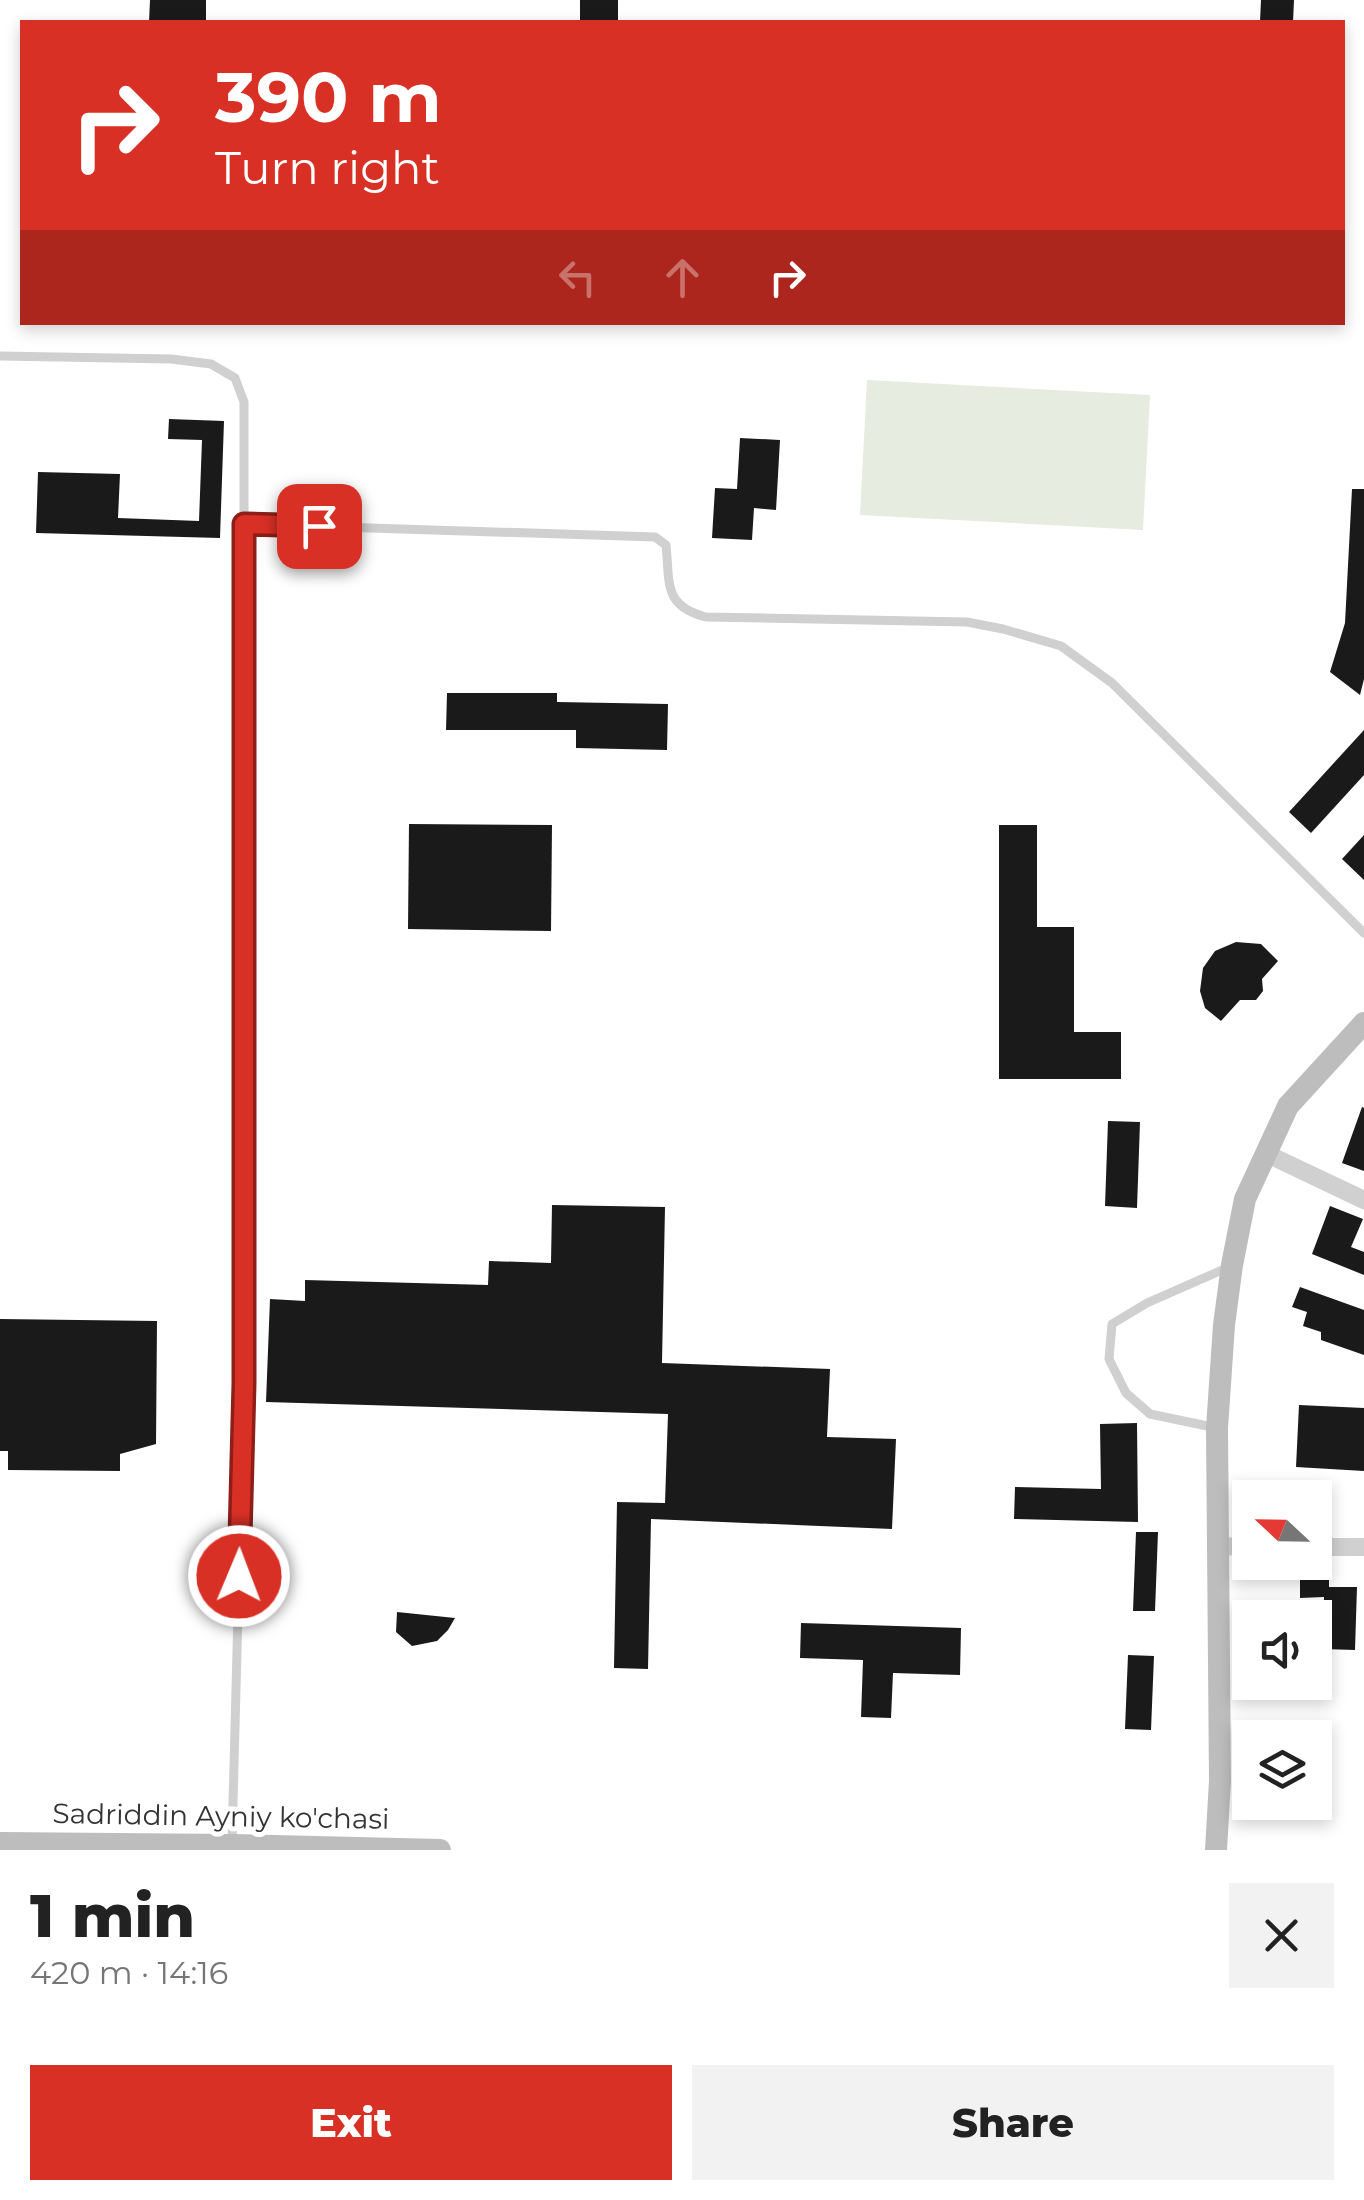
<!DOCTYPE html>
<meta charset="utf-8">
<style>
:root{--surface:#fff;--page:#f2f2f2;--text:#222;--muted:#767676;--accent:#d93025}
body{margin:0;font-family:Montserrat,sans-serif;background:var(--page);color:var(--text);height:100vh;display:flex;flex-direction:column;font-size:38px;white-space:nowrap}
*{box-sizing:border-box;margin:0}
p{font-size:32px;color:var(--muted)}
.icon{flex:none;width:55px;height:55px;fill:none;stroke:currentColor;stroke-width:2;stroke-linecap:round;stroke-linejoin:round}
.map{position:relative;height:1850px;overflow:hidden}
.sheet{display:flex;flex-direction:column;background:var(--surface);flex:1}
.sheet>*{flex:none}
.guide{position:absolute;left:20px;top:20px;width:1325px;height:305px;border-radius:0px;box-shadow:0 5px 15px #0003;background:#d93025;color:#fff;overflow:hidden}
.needle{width:65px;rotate:292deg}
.tools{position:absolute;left:1232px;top:1480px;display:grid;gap:20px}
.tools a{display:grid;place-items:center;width:100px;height:100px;border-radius:0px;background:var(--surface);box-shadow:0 5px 15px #0003;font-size:50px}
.pin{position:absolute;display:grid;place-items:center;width:85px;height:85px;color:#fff;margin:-42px;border-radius:20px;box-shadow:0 5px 15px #0006}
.me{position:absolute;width:110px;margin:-55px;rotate:1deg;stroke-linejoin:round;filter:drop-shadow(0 0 8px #0008)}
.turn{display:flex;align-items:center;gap:35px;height:210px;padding:0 30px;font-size:45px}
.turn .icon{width:130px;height:130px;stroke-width:2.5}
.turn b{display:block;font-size:70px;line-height:85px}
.lanes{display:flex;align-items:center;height:95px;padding:0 30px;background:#0003;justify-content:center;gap:50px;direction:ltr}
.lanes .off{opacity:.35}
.round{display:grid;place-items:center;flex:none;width:105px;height:105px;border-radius:0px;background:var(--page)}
.overview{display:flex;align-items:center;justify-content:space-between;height:170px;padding:0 30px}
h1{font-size:60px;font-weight:800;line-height:75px}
.action{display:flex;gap:20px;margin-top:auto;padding:20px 30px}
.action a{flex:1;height:115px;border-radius:0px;background:var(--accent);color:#fff;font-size:40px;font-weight:800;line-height:115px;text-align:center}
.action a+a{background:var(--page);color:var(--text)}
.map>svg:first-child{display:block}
.green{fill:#e6ecdf}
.building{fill:#1a1a1a}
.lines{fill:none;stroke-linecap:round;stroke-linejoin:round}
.lane{stroke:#d0d0d0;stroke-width:9}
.street{stroke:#d0d0d0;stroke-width:18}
.secondary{stroke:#bdbdbd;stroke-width:22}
.route-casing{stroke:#8d1f18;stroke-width:25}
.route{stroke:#d93025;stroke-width:18}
.labels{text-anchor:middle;stroke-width:10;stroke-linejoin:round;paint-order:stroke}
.street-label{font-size:28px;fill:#333;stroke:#fff}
</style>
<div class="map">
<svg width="1364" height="1850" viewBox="0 0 1364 1850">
<rect width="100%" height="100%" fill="#fff"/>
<polygon class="green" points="867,380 1150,395 1143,530 860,515"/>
<g class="building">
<polygon points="150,0 206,0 206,22 149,22"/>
<rect x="580" y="0" width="38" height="22"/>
<polygon points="1261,0 1294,0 1293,22 1260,22"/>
<polygon points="169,419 224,421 220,538 36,533 38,472 120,474 118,518 199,521 202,440 168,439"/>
<polygon points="740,438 780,440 776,510 754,508 752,540 712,538 715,488 737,489"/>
<polygon points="1352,489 1364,489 1364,679 1360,695 1330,672 1345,623"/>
<polygon points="447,693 557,693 557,702 668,704 667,750 576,748 576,730 446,730"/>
<polygon points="1364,730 1364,775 1311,833 1289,812"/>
<polygon points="409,824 552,825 551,931 408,929"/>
<polygon points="999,825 1037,825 1037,927 1074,927 1074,1032 1121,1032 1121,1079 999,1079"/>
<polygon points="1364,835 1364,880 1342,859"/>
<polygon points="1236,942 1261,944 1278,961 1262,979 1263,991 1256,1000 1240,1000 1221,1021 1205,1008 1200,991 1203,968 1215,951"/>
<polygon points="1362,1107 1364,1108 1364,1171 1342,1163"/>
<polygon points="1108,1121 1140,1122 1137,1208 1105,1206"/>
<polygon points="552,1205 665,1207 662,1363 830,1369 827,1437 896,1439 892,1529 651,1519 648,1669 614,1668 617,1502 665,1503 668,1414 266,1402 270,1299 305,1301 305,1280 488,1285 489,1261 551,1263"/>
<polygon points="1330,1206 1363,1219 1351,1247 1364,1252 1364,1275 1312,1254"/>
<polygon points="1300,1287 1364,1310 1364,1355 1321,1340 1321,1332 1303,1326 1307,1312 1292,1307"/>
<polygon points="0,1319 157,1321 156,1444 120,1454 120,1471 8,1470 8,1451 0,1451"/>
<polygon points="1299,1405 1364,1408 1364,1471 1296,1467"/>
<polygon points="1137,1423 1138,1522 1014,1519 1015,1487 1101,1489 1100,1424"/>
<polygon points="1136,1532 1158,1532 1155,1611 1133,1611"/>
<polygon points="1315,1560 1329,1560 1329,1587 1357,1587 1355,1650 1322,1649 1324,1597 1300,1598 1300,1562 1315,1562"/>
<polygon points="397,1612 455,1618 448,1630 437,1641 412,1646 396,1632"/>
<polygon points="801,1623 961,1628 960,1675 893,1673 891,1718 861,1717 863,1660 800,1658"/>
<polygon points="1128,1655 1154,1656 1151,1730 1125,1729"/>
</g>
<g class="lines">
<g class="lane">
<polyline points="0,356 171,359 211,364 235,378 244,402 244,1383 232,1842"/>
<path d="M244,524L655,537L666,545C670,583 663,606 706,617L967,622L1003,629L1061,646L1112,683L1364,933"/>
<polyline points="1217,1428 1150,1414 1126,1393 1109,1359 1112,1324 1147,1303 1229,1267"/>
</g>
<g class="street">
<polyline points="1265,1153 1364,1200"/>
<polyline points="1218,1546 1250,1547"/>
<polyline points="1315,1547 1364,1547"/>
</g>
<g class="secondary">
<polyline points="0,1843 232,1845 440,1850"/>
<polyline points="1216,1850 1220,1781 1217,1428 1224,1325 1232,1265 1245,1199 1288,1106 1364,1023"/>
</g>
</g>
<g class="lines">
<defs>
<polyline id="route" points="239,1576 244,1383 244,524 319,526"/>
</defs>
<use href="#route" class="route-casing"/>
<use href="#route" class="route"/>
</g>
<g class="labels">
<g class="street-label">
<text transform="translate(221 1816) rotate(1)" y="10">Sadriddin Ayniy ko'chasi</text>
</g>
</g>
</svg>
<div class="tools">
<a><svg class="needle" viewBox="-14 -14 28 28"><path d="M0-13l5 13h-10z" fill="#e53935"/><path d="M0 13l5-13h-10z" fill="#767676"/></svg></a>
<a><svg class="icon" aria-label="sound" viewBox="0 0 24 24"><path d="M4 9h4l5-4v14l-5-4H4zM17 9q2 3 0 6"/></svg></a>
<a><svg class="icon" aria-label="layers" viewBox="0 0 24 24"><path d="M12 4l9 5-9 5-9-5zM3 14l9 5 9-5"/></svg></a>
</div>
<div class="pin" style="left:319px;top:526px;background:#d93025"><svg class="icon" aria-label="arrive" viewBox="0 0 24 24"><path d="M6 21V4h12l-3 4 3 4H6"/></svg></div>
<svg class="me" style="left:239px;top:1576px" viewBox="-20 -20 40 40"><circle r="17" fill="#d93025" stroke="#fff" stroke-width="3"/><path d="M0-11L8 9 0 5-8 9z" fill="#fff"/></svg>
<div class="guide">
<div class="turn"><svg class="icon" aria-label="right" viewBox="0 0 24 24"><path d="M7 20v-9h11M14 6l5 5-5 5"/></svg><div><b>390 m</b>Turn right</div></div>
<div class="lanes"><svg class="icon off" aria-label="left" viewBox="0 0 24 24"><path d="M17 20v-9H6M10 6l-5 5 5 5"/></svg><svg class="icon off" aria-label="ahead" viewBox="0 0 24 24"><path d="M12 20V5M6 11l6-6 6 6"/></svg><svg class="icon" aria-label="right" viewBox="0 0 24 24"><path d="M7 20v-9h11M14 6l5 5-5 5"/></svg></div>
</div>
</div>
<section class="sheet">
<div class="overview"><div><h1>1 min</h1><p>420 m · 14:16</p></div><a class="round"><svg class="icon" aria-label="close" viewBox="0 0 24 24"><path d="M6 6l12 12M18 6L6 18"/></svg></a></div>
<div class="action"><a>Exit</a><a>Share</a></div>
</section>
